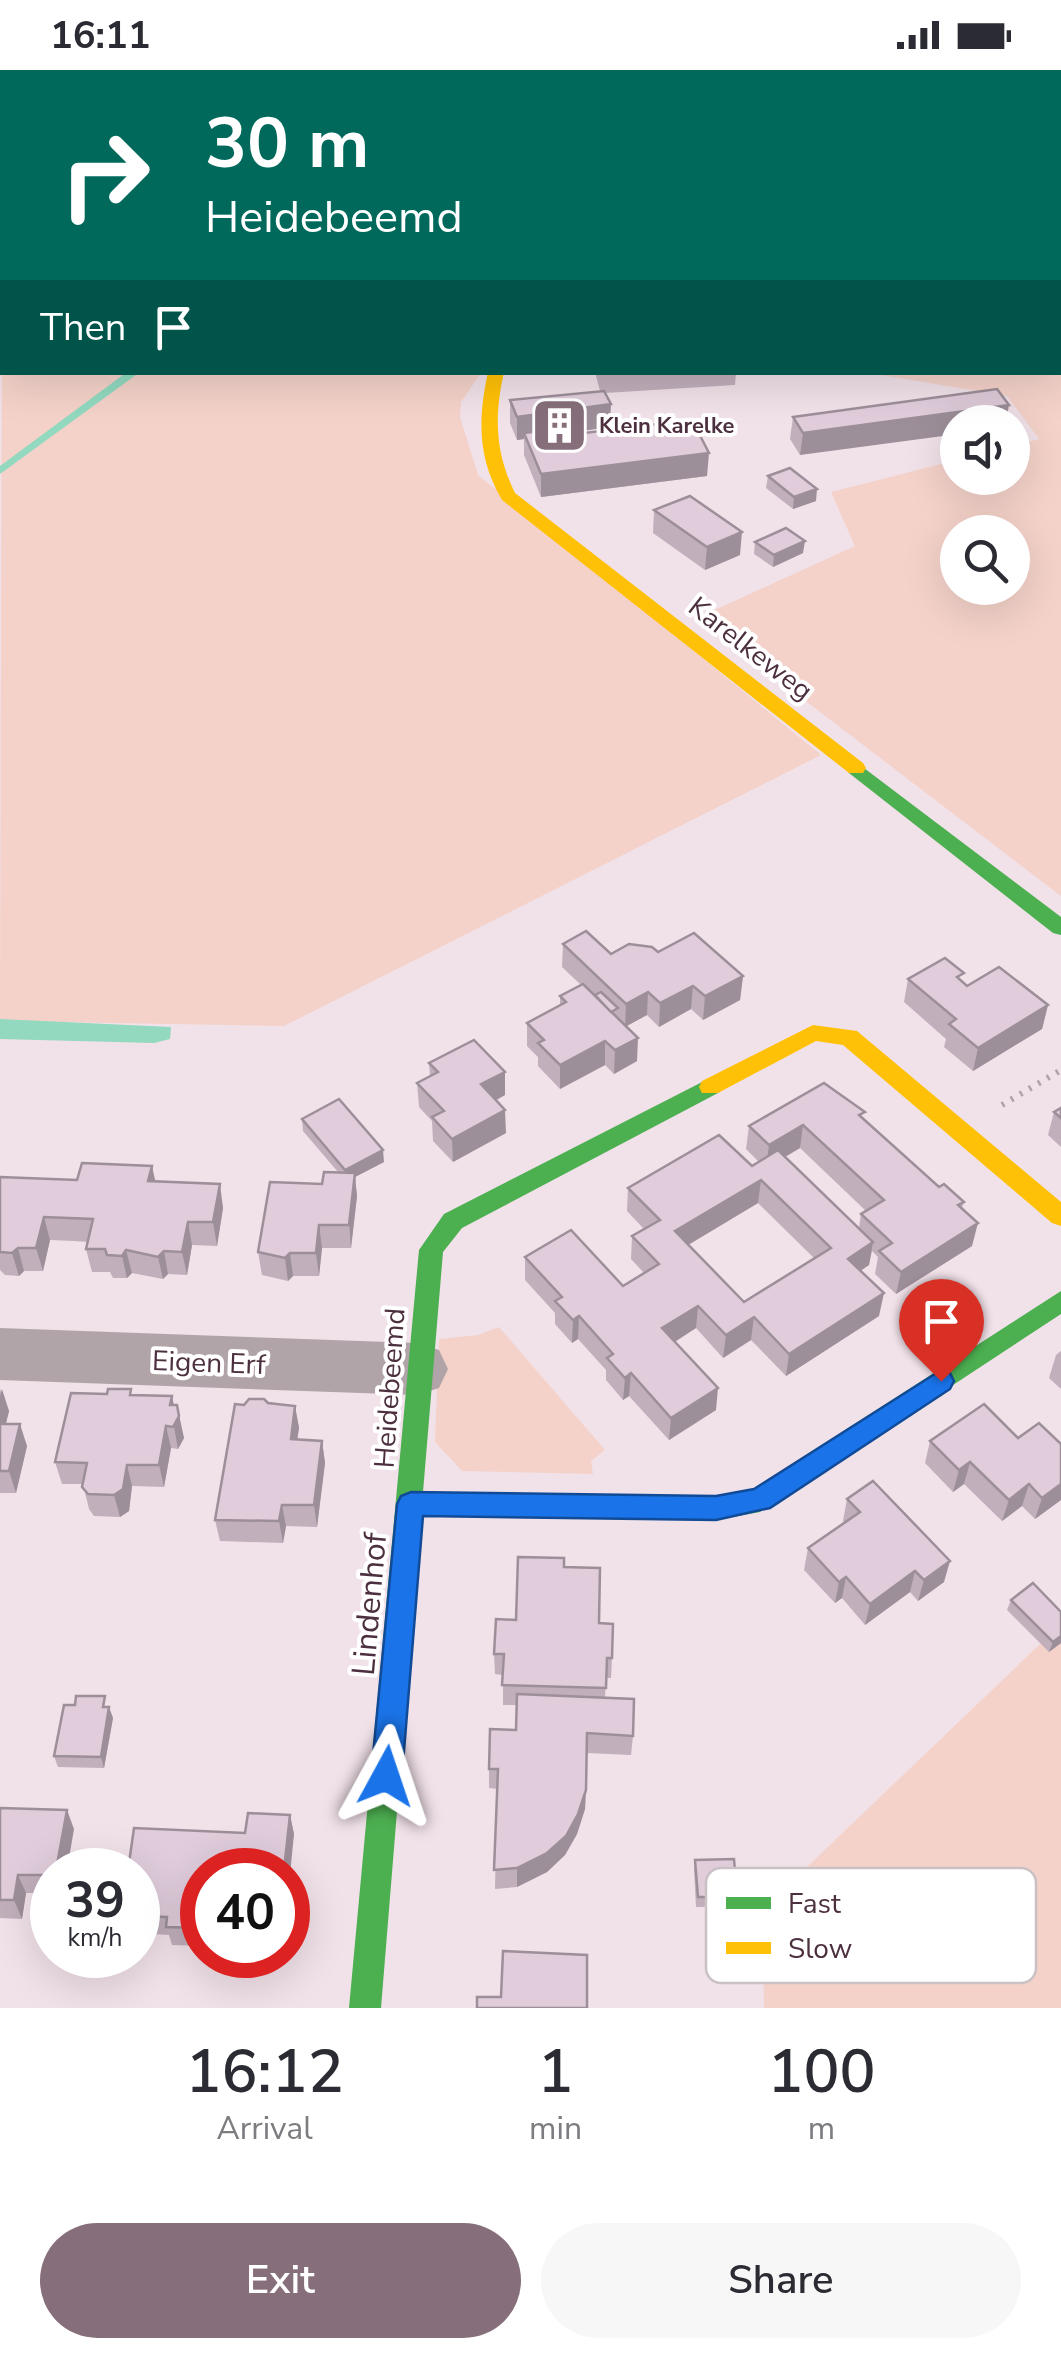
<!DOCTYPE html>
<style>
:root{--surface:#fff;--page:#f7f7f7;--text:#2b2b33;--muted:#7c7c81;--accent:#866e7a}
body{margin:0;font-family:"Nunito Sans",sans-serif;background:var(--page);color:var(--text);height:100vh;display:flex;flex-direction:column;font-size:38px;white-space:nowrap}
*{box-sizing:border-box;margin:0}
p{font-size:32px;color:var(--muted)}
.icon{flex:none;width:55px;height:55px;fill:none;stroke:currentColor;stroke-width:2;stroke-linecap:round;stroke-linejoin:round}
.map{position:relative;height:1938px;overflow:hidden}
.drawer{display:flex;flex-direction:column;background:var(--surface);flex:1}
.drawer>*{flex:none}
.top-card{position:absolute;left:0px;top:0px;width:1062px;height:305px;box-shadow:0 10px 40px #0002;background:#00695c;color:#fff;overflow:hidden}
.tools{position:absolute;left:940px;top:335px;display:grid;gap:20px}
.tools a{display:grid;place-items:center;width:90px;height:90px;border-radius:50%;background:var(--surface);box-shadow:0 10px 40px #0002;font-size:50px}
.speed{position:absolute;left:30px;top:1778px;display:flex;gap:20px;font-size:50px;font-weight:700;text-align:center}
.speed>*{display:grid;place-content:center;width:130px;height:130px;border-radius:50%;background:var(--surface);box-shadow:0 10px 40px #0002;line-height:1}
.speed small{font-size:25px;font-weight:400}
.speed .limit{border:15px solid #d22;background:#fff;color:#111}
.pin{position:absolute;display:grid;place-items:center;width:85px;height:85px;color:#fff;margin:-102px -42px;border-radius:50% 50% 50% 0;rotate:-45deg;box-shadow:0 0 10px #0007}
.pin .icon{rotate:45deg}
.me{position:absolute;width:110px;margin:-55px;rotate:5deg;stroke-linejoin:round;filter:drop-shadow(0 0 8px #0008)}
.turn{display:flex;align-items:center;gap:35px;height:210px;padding:0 40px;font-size:45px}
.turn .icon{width:130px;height:130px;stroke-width:2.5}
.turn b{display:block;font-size:70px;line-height:85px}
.then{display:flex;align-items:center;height:95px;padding:0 40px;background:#0003;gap:20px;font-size:38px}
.eta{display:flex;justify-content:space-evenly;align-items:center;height:170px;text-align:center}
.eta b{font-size:60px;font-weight:600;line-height:70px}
.cta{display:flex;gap:20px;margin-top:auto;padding:20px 40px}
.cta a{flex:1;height:115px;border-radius:60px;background:var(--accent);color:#fff;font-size:40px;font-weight:600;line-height:115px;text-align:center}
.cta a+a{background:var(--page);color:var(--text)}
.status{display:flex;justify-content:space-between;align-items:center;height:70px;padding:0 50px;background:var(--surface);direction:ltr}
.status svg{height:28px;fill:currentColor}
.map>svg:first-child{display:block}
.green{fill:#f4d2c9;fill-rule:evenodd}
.water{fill:#92d9c0}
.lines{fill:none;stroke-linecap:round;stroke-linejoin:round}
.stream{fill:#92d9c0;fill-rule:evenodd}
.path-far1{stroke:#afa3a8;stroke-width:4;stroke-dasharray:1 5;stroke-linecap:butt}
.path{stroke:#afa3a8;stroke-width:6;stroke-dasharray:2.5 8;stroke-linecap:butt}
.street{fill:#b0a4a9;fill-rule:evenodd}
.fast{fill:#4caf50;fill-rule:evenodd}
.slow{fill:#ffc107;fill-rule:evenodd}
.wall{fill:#c1afbc;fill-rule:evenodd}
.shaded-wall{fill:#9d8f99}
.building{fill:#e0ccdb;stroke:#9d8f99;stroke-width:2.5;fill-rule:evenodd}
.route{fill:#1a73e8;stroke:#114b97;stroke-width:2.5}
.labels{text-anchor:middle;stroke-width:8;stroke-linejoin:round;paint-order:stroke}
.far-poi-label{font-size:22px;font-weight:bold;fill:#4d303f;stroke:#fff;text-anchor:start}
.street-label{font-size:28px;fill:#4d303f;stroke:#fff}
.near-street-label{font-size:32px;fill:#4d303f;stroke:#fff}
.key{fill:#fff;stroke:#cac1c5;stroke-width:2.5}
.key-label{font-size:28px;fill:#4d303f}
</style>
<div class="status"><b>16:11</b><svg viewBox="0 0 49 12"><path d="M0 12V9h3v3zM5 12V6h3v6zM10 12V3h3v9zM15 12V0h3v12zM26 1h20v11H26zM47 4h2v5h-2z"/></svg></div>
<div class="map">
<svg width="1061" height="1938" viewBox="0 0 1061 1938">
<rect width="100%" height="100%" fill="#f1e1e9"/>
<g class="green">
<polygon points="0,0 437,0 2,2 0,197"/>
<polygon points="444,0 863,0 440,2"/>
<path d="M911,0H1061V826L697,548L855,476L831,422L957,390L958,408H1012L1013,376L1039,369L1007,326L869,303L1060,302V2H907ZM958,462H1012V518H958Z"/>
<polygon points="2,217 2,302 481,303 461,332 460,347 478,405 821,685 284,956 0,951"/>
<polygon points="499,1257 605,1380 591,1391 593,1404 462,1401 435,1372 439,1269 478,1265"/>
<polygon points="1061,1554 1061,1938 764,1938 762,1840"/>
</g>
<polygon class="water" points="0,949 171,957 170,969 154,973 0,969"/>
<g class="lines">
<g class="stream">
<polygon points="607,0 618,0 616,2 606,2"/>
<polygon points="127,302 140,302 0,404 0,396"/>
</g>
<polyline class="path-far1" points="897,2 901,0"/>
<polyline class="path" points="1002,1035 1061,1000"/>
<g class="street">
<polygon points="2,191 2,214 0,215 0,192"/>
<polygon points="0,1258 417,1273 439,1280 448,1299 439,1318 417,1325 0,1310"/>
</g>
<g class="fast">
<polygon points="856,692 1061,847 1061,865 1053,863 849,703 846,698"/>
<polygon points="710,1008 718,1011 721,1017 718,1023 462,1158 443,1182 423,1422 717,1426 754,1419 1061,1221 1061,1244 760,1442 717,1450 421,1446 381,1938 349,1938 419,1180 444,1144"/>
</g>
<g class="slow">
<path d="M488,302H504C494,347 495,382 515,423L863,693L866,698L863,703H849L502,430C477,387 478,349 488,302Z"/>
<polygon points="813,955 857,961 1061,1132 1061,1156 1052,1153 843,975 816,971 718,1023 702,1023 699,1017 702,1011"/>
</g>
</g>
<g class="wall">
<polygon points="595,302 736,302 735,315 605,323 610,357 551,365 551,367 707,406 541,427 524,385 524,369 517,370 510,353 510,330 600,321"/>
<polygon points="997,319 800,385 790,369 793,347"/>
<polygon points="768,406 816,431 793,439 766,418"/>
<polygon points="654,440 740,485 705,500 653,463"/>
<polygon points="755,472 803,483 773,497 754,484"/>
<polygon points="563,874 611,884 658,882 743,906 740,930 703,950 691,939 659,957 647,945 626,956 637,991 614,1004 605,995 560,1019 538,996 538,987 527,976 527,953 560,935 560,926 581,915 562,897"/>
<polygon points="908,909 962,911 967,916 1048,935 1042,959 973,1001 944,977 946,969 904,932"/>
<polygon points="429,993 505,1025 496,1030 506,1063 453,1092 433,1071 432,1051 419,1037 417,1013 430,1006"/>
<polygon points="1061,1038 1061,1077 1048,1065 1054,1042"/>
<polygon points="302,1049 384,1092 355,1107 357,1126 351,1178 322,1178 319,1206 293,1206 288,1211 262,1205 258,1182 338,1102 303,1061"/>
<path d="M863,1049L939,1117L964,1132L962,1138L972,1176L896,1224L875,1204L878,1187L872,1181L869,1195L860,1201L879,1246L786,1306L751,1270L723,1288L696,1258L675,1272L716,1340L669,1370L629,1326L623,1330L606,1310V1300L578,1269L572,1273L555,1254V1243L525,1210V1187L623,1216L644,1203L631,1189L632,1166L644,1159L627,1141L628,1118L752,1096L759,1092L746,1079L749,1056ZM800,1078L866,1141L861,1144L859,1158L785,1087ZM758,1133L814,1188L744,1232L688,1175Z"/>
<polygon points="152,1096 155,1112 223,1138 217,1176 192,1175 187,1205 168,1204 163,1209 132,1203 127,1208 113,1208 110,1202 92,1202 86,1179 88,1172 74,1171 50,1170 43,1201 24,1201 19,1206 5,1205 0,1200 0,1107 77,1110"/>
<polygon points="1061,1281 1061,1319 1049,1308 1056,1285"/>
<polygon points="0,1319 9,1341 6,1354 27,1376 16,1423 0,1423"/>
<polygon points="107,1324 133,1325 174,1335 184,1368 178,1379 171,1378 164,1417 132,1416 129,1441 120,1447 94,1446 89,1439 83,1414 62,1414 55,1392"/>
<polygon points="268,1333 295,1336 299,1358 297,1370 322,1371 325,1393 317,1457 286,1456 283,1473 220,1471 215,1450"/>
<polygon points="1018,1368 1061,1374 1061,1430 1035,1449 1022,1436 1002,1451 964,1414 953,1422 925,1393 930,1371"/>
<polygon points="847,1429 944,1512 918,1531 910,1522 865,1555 842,1528 835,1533 804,1500 808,1478 845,1453 843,1451"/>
<polygon points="564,1497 599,1553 612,1588 611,1608 606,1608 605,1628 633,1666 631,1685 587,1683 585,1739 577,1764 565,1785 547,1802 517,1817 495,1819 497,1719 489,1718 489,1699 516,1660 516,1635 503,1635 503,1605 495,1604 494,1584 516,1550"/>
<polygon points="1011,1530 1061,1542 1061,1573 1049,1582 1007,1540"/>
<polygon points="108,1637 113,1648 104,1698 58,1697 54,1686"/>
<polygon points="0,1738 74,1759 52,1800 52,1823 26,1823 22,1849 0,1848"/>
<polygon points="290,1745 294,1764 288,1800 202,1800 202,1876 172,1875 169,1865 138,1863 138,1800 245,1763"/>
<polygon points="695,1790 737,1827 736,1836 696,1837 694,1799"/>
</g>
<g class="shaded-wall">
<polygon points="611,334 610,357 526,369 524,363 524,369 517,370 517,347"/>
<polygon points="1009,335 1006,352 958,352 958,364 800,385 803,363"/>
<polygon points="709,383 707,406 541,427 541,404"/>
<polygon points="817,419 816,431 793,439 794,427"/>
<polygon points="742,462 740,485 705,500 707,477"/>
<polygon points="805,471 803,483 773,497 774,485"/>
<polygon points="743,906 740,930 703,950 705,926"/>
<polygon points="693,916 691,939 659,957 660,933"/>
<polygon points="648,922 647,945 625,957 626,934"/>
<polygon points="1048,935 1042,959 973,1001 978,978"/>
<polygon points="638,968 637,991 614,1004 615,980"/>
<polygon points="605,971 605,995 560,1019 560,995"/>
<polygon points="505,1002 505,1025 482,1038 481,1014"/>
<polygon points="505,1040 506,1063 453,1092 452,1069"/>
<polygon points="803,1055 800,1078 766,1098 769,1075"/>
<polygon points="383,1080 384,1092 355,1107 357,1126 351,1178 345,1100"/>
<polygon points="152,1096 157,1119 148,1111"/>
<polygon points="761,1110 758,1133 673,1184 675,1161"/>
<polygon points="220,1114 223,1138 217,1176 213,1152"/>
<polygon points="44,1147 50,1170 43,1201 36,1178"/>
<polygon points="188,1152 192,1175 187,1205 182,1182"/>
<polygon points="978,1153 972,1176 896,1224 901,1202"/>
<polygon points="319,1155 322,1178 319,1206 316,1183"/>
<polygon points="873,1172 869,1195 844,1212 848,1189"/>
<polygon points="18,1178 24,1201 19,1206 12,1183"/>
<polygon points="126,1180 132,1203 127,1208 122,1186"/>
<polygon points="164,1181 168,1204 163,1209 158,1187"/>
<polygon points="290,1183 293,1206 288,1211 285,1188"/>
<polygon points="884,1223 879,1246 786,1306 789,1284"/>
<polygon points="698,1236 696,1258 660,1281 662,1258"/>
<polygon points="579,1246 578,1269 572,1273 573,1250"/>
<polygon points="754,1247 751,1270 723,1288 726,1265"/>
<polygon points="631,1303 629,1326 623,1330 625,1308"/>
<polygon points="718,1318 716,1340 669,1370 671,1348"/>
<polygon points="2,1319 9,1341 0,1376 0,1326"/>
<polygon points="172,1326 177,1349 177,1335 184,1368 178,1379 170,1335"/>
<polygon points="295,1336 299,1358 294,1391 291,1369"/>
<polygon points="20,1354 27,1376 16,1423 9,1401"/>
<polygon points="166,1356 171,1378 164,1417 159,1395"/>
<polygon points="322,1371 325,1393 317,1457 314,1435"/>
<polygon points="970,1392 964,1414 953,1422 959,1400"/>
<polygon points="127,1395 132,1416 129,1441 120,1447 114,1425"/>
<polygon points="1029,1414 1022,1436 1002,1451 1009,1430"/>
<polygon points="1061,1414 1061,1430 1035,1449 1042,1428"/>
<polygon points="282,1435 286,1456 283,1473 279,1451"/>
<polygon points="950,1491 944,1512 918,1531 924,1510"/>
<polygon points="915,1501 910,1522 865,1555 870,1534"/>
<polygon points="846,1507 842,1528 835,1533 839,1512"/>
<polygon points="1061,1566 1061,1573 1049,1582 1053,1572"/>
<polygon points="109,1637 113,1648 104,1698 101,1687"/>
<polygon points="586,1720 585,1739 577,1764 565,1785 547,1802 517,1817 517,1798"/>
<polygon points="67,1740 74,1759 67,1800 56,1800"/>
<polygon points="290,1745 294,1764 288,1824 288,1800 284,1800"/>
<polygon points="18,1805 26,1823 22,1849 14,1830"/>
</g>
<g class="building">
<polygon points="378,0 406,0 413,2 375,2"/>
<polygon points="424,0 459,0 455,2 432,2"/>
<polygon points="997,319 1009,335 803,363 793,347"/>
<polygon points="604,321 611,334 517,347 510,330"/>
<polygon points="692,350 709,383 541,404 524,363 548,360 551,367"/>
<polygon points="790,398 817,419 794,427 768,406"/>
<polygon points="690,426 742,462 707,477 654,440"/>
<polygon points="786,458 805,471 774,485 755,472"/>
<polygon points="586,861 611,884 629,874 652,877 658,882 694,863 743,906 705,926 693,916 660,933 648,922 626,934 563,874"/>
<polygon points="945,888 964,903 957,907 967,916 999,897 1048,935 978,978 949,954 956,949 908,909"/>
<polygon points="583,914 638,968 615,980 605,971 560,995 538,973 544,970 527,953 566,932 560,926"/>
<polygon points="601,922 618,938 611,942 595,925"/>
<polygon points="474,970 505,1002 481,1014 505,1040 452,1069 432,1047 444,1041 417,1013 438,1002 429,993"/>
<polygon points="824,1013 865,1042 859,1045 939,1117 944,1114 964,1132 958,1135 978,1153 901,1202 879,1181 892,1173 861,1144 884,1130 803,1055 769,1075 749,1056"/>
<polygon points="339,1029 383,1080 345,1100 302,1049"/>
<polygon points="1061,1038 1061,1048 1054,1042"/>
<path d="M719,1065L752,1096L778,1080L873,1172L848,1189L884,1223L789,1284L754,1247L726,1265L698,1236L662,1258L718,1318L671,1348L631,1303L625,1308L607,1288L613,1284L579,1246L573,1250L555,1231L562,1227L525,1187L571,1160L623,1216L659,1194L632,1166L660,1150L628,1118ZM761,1110L831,1178L744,1232L675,1161Z"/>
<polygon points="82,1093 152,1096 148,1111 220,1114 213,1152 188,1152 182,1182 164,1181 158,1187 126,1180 122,1186 107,1185 105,1179 86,1179 93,1149 44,1147 36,1178 18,1178 12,1183 0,1182 0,1107 77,1110"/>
<polygon points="324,1102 355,1103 349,1155 319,1155 316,1183 290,1183 285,1188 258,1182 270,1112 322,1114"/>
<polygon points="108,1319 131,1319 130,1325 172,1326 170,1335 177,1335 179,1346 173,1357 166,1356 159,1395 127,1395 123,1419 114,1425 88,1424 82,1417 87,1393 55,1392 71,1323 107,1324"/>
<polygon points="249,1329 264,1329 268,1333 295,1336 291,1369 322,1371 314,1435 282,1435 279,1451 215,1450 235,1334 244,1335"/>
<polygon points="984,1334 1018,1368 1039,1353 1061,1374 1061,1414 1042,1428 1029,1414 1009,1430 970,1392 959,1400 930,1371"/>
<polygon points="0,1354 20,1354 9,1401 0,1401"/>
<polygon points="873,1411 950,1491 924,1510 915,1501 870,1534 846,1507 839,1512 808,1478 860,1442 847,1429"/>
<polygon points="518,1487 564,1488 564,1497 600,1498 599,1553 613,1554 612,1588 607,1588 606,1618 502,1615 504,1584 494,1584 496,1549 516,1550"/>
<polygon points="1033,1513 1061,1542 1061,1566 1053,1572 1011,1530"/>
<polygon points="517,1624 634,1629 633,1666 587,1663 586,1720 578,1744 566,1766 547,1783 517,1798 494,1800 498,1699 489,1699 490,1659 516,1660"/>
<polygon points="76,1626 105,1626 103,1637 109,1637 101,1687 54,1686 64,1635 75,1635"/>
<polygon points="0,1738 67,1740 56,1800 52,1800 52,1805 18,1805 14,1830 0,1830"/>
<polygon points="248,1743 290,1745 284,1800 202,1800 202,1858 166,1857 167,1847 138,1846 138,1800 128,1800 134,1758 245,1763"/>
<polygon points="734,1789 737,1827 698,1827 695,1790"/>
<polygon points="503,1881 587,1885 587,1938 477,1938 477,1927 501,1927"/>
</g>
<polygon class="route" points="941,1300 950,1303 954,1311 950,1319 770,1438 716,1450 423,1446 402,1706 397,1716 386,1720 376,1716 371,1706 397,1434 401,1426 411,1422 716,1426 754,1419"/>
<defs>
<symbol id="building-square" viewBox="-11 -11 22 22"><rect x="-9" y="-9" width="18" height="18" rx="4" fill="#866e7a" stroke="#fff"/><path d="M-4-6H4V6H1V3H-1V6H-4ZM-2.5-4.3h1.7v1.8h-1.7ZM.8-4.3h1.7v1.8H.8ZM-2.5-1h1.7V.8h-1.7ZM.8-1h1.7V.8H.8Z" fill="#fff"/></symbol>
</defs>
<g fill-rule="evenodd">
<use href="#building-square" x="528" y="324" width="63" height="63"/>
</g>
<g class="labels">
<g class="far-poi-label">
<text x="599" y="363">Klein Karelke</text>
</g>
<g class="street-label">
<text transform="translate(751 578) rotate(38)" y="10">Karelkeweg</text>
<text transform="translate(209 1292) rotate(2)" y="10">Eigen Erf</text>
<text transform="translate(389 1318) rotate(-86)" y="10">Heidebeemd</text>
</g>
<g class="near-street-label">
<text transform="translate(369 1534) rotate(-85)" y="11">Lindenhof</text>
</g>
</g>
<rect x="706" y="1798" width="330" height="115" rx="15" class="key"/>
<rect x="726" y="1827" width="45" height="12" fill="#4caf50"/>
<rect x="726" y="1872" width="45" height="12" fill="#ffc107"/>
<g class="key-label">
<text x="788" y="1843">Fast</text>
<text x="788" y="1888">Slow</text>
</g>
</svg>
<div class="tools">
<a><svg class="icon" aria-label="sound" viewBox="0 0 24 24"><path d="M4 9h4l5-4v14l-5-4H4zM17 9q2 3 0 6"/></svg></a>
<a><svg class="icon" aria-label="search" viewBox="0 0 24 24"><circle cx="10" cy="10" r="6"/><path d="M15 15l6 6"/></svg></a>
</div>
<div class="speed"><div>39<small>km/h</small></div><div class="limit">40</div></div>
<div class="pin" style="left:941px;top:1311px;background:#d93025"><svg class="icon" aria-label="arrive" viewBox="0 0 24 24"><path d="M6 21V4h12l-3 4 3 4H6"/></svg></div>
<svg class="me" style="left:386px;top:1706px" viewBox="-20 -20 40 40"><path d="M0-17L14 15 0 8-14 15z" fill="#1a73e8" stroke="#fff" stroke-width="4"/></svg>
<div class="top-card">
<div class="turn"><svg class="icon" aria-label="right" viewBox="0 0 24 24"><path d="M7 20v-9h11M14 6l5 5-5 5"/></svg><div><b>30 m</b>Heidebeemd</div></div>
<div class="then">Then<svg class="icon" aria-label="arrive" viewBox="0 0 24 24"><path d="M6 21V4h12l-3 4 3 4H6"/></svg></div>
</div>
</div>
<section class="drawer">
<div class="eta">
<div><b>16:12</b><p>Arrival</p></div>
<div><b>1</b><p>min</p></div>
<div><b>100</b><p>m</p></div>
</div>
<div class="cta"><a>Exit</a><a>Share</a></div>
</section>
